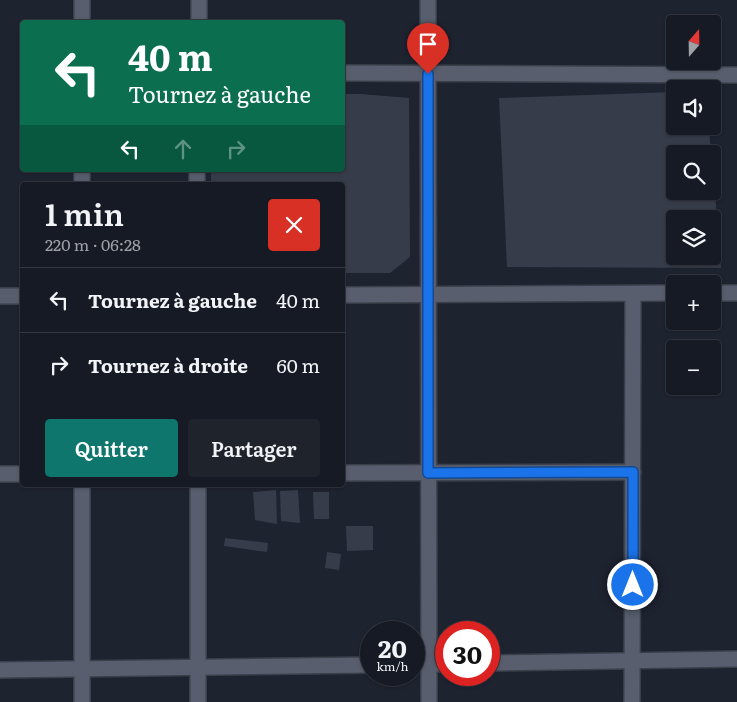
<!DOCTYPE html>
<html lang="fr">
<meta charset="utf-8">
<style>
:root{--surface:#161a24;--page:#1f232c;--text:#f1f3f6;--muted:#9ea1a6;--line:#353841;--accent:#0f766e}
body{margin:0;font-family:Literata,serif;background:var(--page);color:var(--text);height:100vh;display:flex;flex-direction:column;font-size:19px;white-space:nowrap}
*{box-sizing:border-box;margin:0}
p{font-size:16px;color:var(--muted)}
.icon{flex:none;width:28px;height:28px;fill:none;stroke:currentColor;stroke-width:2;stroke-linecap:round;stroke-linejoin:round}
.map{position:relative;flex:1;overflow:hidden}
.sheet{position:absolute;left:20px;top:182px;width:325px;height:305px;display:flex;flex-direction:column;background:var(--surface);border-radius:5px;box-shadow:0 1px 4px #0004,0 0 0 1px var(--line)}
.sheet>*{flex:none}
.guide{position:absolute;left:20px;top:20px;width:325px;height:152px;border-radius:5px;box-shadow:0 1px 4px #0004,0 0 0 1px var(--line);background:#0b6e4f;color:#fff;overflow:hidden}
.needle{width:32px;rotate:20deg}
.fabs{position:absolute;left:666px;top:15px;display:grid;gap:10px}
.fabs a{display:grid;place-items:center;width:55px;height:55px;border-radius:5px;background:var(--surface);box-shadow:0 1px 4px #0004,0 0 0 1px var(--line);font-size:25px}
.speed{position:absolute;left:360px;top:621px;display:flex;gap:10px;font-size:25px;font-weight:700;text-align:center}
.speed>*{display:grid;place-content:center;width:65px;height:65px;border-radius:50%;background:var(--surface);box-shadow:0 1px 4px #0004,0 0 0 1px var(--line);line-height:1}
.speed small{font-size:12px;font-weight:400}
.speed .limit{border:8px solid #d22;background:#fff;color:#111}
.pin{position:absolute;display:grid;place-items:center;width:42px;height:42px;color:#fff;margin:-51px -21px;border-radius:50% 50% 50% 0;rotate:-45deg;box-shadow:0 0 5px #0007}
.pin .icon{rotate:45deg}
.me{position:absolute;width:55px;margin:-28px;rotate:0deg;stroke-linejoin:round;filter:drop-shadow(0 0 4px #0008)}
.turn{display:flex;align-items:center;gap:18px;height:105px;padding:0 25px;font-size:22px}
.turn .icon{width:65px;height:65px;stroke-width:2.5}
.turn b{display:block;font-size:35px;line-height:42px}
.lanes{display:flex;align-items:center;height:48px;padding:0 25px;background:#0003;justify-content:center;gap:25px;direction:ltr}
.lanes .off{opacity:.35}
.round{display:grid;place-items:center;flex:none;width:52px;height:52px;border-radius:5px;background:var(--page)}
.summary{display:flex;align-items:center;justify-content:space-between;height:85px;padding:0 25px}
h1{font-size:30px;font-weight:600;line-height:38px}
.primary-button{display:flex;gap:10px;margin-top:auto;padding:10px 25px}
.primary-button a{flex:1;height:58px;border-radius:5px;background:var(--accent);color:#fff;font-size:20px;font-weight:600;line-height:58px;text-align:center}
.primary-button a+a{background:var(--page);color:var(--text)}
ul{padding:0;list-style:none}
li{display:flex;align-items:center;gap:15px;height:65px;padding:0 25px;border-top:1px solid var(--line)}
li div{flex:1}
li b{display:block;font-size:19px}
li em{font-style:normal}
.map>svg:first-child{display:block}
.building{fill:#373c4a;fill-rule:evenodd}
.lines{fill:none;stroke-linecap:round;stroke-linejoin:round}
.minor-casing{stroke:#3b3f4a;stroke-width:18}
.minor{stroke:#585e6d;stroke-width:15}
.route-casing{stroke:#114b97;stroke-width:12}
.route{stroke:#1a73e8;stroke-width:9}
</style>
<div class="map">
<svg width="737" height="702" viewBox="0 0 737 702">
<rect width="100%" height="100%" fill="#1e2330"/>
<g class="building">
<path d="M675,92V126H709L711,154H675V191H712V181H714L721,268L507,267L499,98ZM675,219H712V256H675Z"/>
<polygon points="342,94 361,94 409,98 410,257 390,273 342,273 342,185 211,185 211,170 342,170"/>
<polygon points="276,490 277,524 255,520 253,492"/>
<polygon points="298,490 300,523 281,521 280,491"/>
<polygon points="313,492 329,492 329,519 314,519"/>
<polygon points="346,526 373,526 373,550 347,551"/>
<polygon points="225,538 268,543 267,552 224,546"/>
<polygon points="327,552 341,554 339,570 325,568"/>
</g>
<g class="lines">
<defs>
<g id="minor">
<polyline points="428,0 429,702"/>
<polyline points="82,22 82,0"/>
<polyline points="199,22 199,0"/>
<polyline points="342,73 737,75"/>
<polyline points="82,185 82,170"/>
<polyline points="197,185 197,170"/>
<polyline points="712,293 737,293"/>
<polyline points="342,295 675,293"/>
<polyline points="0,296 22,296"/>
<polyline points="342,473 633,472"/>
<polyline points="0,474 22,474"/>
<polyline points="489,663 737,659"/>
<polyline points="414,664 446,664"/>
<polyline points="0,670 371,665"/>
<polyline points="82,702 82,485"/>
<polyline points="198,702 198,485"/>
<polyline points="632,702 633,294"/>
</g>
</defs>
<use href="#minor" class="minor-casing"/>
<use href="#minor" class="minor"/>
</g>
<g class="lines">
<defs>
<polyline id="route" points="428,74 428,473 633,472 633,585"/>
</defs>
<use href="#route" class="route-casing"/>
<use href="#route" class="route"/>
</g>
</svg>
<div class="fabs">
<a><svg class="needle" viewBox="-14 -14 28 28"><path d="M0-13l5 13h-10z" fill="#e53935"/><path d="M0 13l5-13h-10z" fill="#9ea1a6"/></svg></a>
<a><svg class="icon" aria-label="sound" viewBox="0 0 24 24"><path d="M4 9h4l5-4v14l-5-4H4zM17 9q2 3 0 6"/></svg></a>
<a><svg class="icon" aria-label="search" viewBox="0 0 24 24"><circle cx="10" cy="10" r="6"/><path d="M15 15l6 6"/></svg></a>
<a><svg class="icon" aria-label="layers" viewBox="0 0 24 24"><path d="M12 4l9 5-9 5-9-5zM3 14l9 5 9-5"/></svg></a>
<a>+</a>
<a>−</a>
</div>
<div class="speed"><div>20<small>km/h</small></div><div class="limit">30</div></div>
<div class="pin" style="left:428px;top:74px;background:#d93025"><svg class="icon" aria-label="arrive" viewBox="0 0 24 24"><path d="M6 21V4h12l-3 4 3 4H6"/></svg></div>
<svg class="me" style="left:633px;top:585px" viewBox="-20 -20 40 40"><circle r="17" fill="#1a73e8" stroke="#fff" stroke-width="3"/><path d="M0-11L8 9 0 5-8 9z" fill="#fff"/></svg>
<div class="guide">
<div class="turn"><svg class="icon" aria-label="left" viewBox="0 0 24 24"><path d="M17 20v-9H6M10 6l-5 5 5 5"/></svg><div><b>40 m</b>Tournez à gauche</div></div>
<div class="lanes"><svg class="icon" aria-label="left" viewBox="0 0 24 24"><path d="M17 20v-9H6M10 6l-5 5 5 5"/></svg><svg class="icon off" aria-label="ahead" viewBox="0 0 24 24"><path d="M12 20V5M6 11l6-6 6 6"/></svg><svg class="icon off" aria-label="right" viewBox="0 0 24 24"><path d="M7 20v-9h11M14 6l5 5-5 5"/></svg></div>
</div>
<section class="sheet">
<div class="summary"><div><h1>1 min</h1><p>220 m · 06:28</p></div><a class="round" style="background:#d93025;color:#fff"><svg class="icon" aria-label="close" viewBox="0 0 24 24"><path d="M6 6l12 12M18 6L6 18"/></svg></a></div>
<ul>
<li><svg class="icon" aria-label="left" viewBox="0 0 24 24"><path d="M17 20v-9H6M10 6l-5 5 5 5"/></svg><div><b>Tournez à gauche</b></div><em>40 m</em></li>
<li><svg class="icon" aria-label="right" viewBox="0 0 24 24"><path d="M7 20v-9h11M14 6l5 5-5 5"/></svg><div><b>Tournez à droite</b></div><em>60 m</em></li>
</ul>
<div class="primary-button"><a>Quitter</a><a>Partager</a></div>
</section>
</div>
